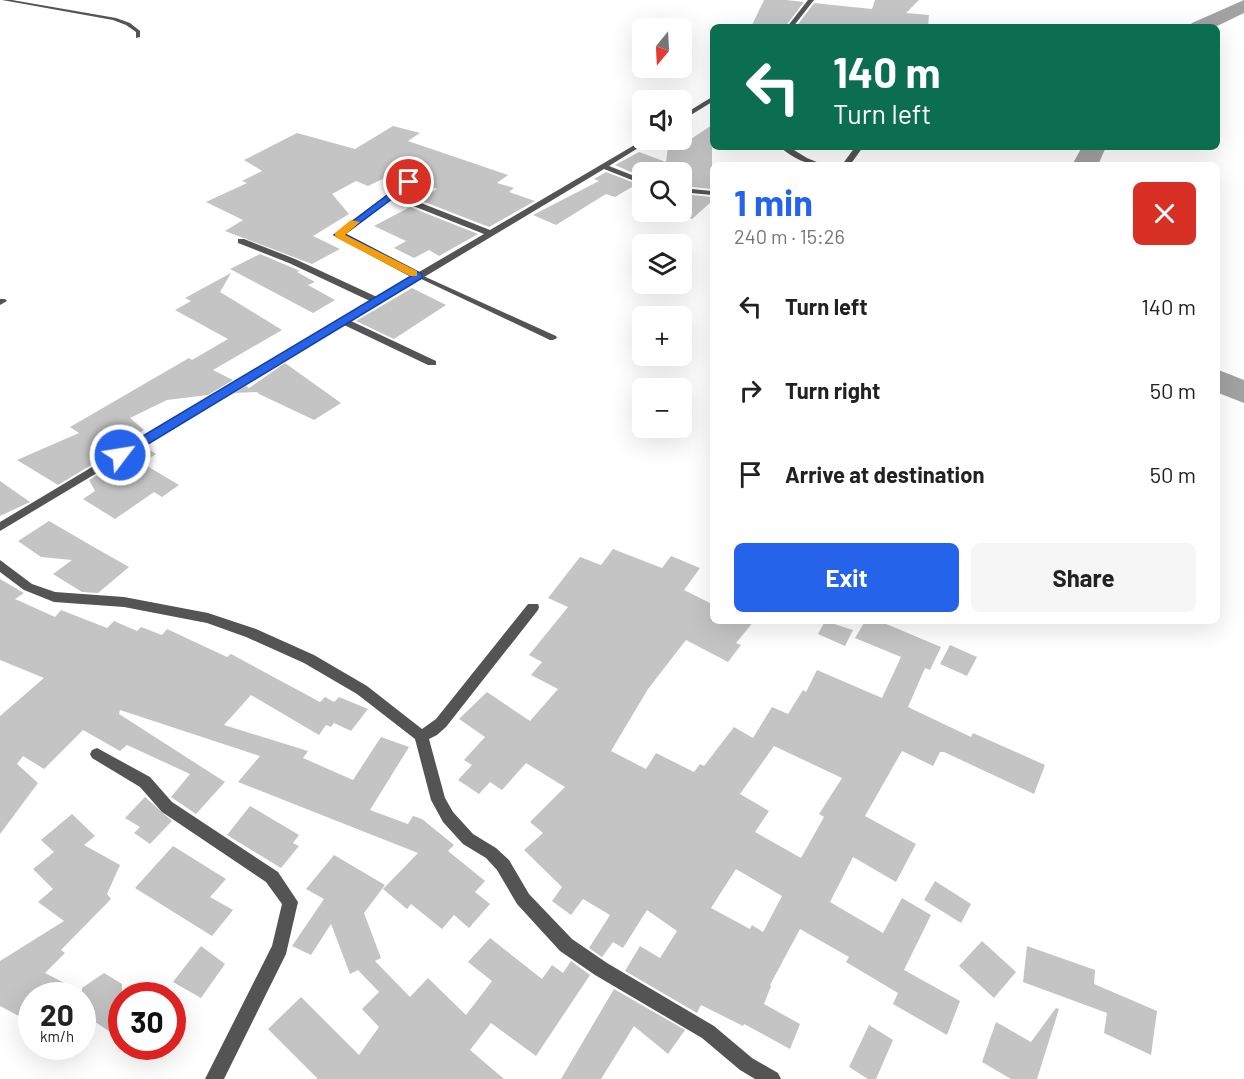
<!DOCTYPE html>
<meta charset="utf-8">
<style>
:root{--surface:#fff;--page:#f6f6f6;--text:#222;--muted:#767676;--accent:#2563eb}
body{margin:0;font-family:Barlow,sans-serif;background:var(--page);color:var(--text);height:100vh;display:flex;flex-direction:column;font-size:22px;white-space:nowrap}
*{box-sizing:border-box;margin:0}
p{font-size:20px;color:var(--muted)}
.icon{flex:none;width:33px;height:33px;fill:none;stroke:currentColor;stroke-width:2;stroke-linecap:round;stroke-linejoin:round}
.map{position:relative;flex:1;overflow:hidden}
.drawer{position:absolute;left:710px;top:162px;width:510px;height:462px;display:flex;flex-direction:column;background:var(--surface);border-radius:9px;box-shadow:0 6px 24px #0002}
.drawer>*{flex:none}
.guide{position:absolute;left:710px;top:24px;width:510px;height:126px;border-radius:9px;box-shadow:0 6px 24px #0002;background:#0b6e4f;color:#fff;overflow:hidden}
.needle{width:39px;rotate:198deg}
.tools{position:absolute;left:632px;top:18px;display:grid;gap:12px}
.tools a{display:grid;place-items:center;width:60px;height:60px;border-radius:9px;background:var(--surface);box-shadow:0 6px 24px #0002;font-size:30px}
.speed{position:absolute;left:18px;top:982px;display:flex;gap:12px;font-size:30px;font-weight:700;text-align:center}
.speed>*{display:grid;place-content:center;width:78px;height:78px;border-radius:50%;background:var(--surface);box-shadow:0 6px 24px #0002;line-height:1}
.speed small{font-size:15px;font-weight:400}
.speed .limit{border:9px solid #d22;background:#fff;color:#111}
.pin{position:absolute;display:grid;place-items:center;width:51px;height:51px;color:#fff;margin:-26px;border:3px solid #fff;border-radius:50%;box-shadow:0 2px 6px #0007}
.me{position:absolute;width:66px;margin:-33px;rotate:59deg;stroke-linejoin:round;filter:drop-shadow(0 0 4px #0008)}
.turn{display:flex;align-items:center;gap:21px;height:126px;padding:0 24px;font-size:27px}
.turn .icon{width:78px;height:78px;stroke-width:2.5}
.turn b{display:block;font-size:42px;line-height:51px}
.round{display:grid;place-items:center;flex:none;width:63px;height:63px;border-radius:9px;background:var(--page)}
.overview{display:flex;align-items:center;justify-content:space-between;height:102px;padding:0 24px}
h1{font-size:36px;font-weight:700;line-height:45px;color:var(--accent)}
.cta{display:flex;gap:12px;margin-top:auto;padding:12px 24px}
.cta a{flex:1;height:69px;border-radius:9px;background:var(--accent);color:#fff;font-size:24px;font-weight:700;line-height:69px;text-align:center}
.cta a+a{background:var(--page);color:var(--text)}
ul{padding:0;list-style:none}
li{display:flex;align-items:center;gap:18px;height:84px;padding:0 24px}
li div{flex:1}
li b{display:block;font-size:22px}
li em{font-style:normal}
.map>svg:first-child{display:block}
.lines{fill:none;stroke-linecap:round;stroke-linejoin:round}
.river{fill:#a2a2a2;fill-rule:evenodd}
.building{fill:#c4c4c4;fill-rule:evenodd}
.lane{fill:#545454;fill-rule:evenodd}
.street{fill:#545454;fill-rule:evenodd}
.route{fill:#2563eb;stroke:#184099;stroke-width:1.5}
.slow{fill:#f59e0b}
</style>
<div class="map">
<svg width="1244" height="1079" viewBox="0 0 1244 1079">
<rect width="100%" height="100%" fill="#fff"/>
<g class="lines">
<g class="river">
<polygon points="1244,0 1244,13 1215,27 1189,27 1192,23"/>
<polygon points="1082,147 1106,147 1098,165 1072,165"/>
<polygon points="1216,369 1244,380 1244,403 1216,392"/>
</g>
</g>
<g class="building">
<polygon points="764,0 786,0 804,2 785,27 751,27"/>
<polygon points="875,0 919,0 906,13 929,15 928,27 796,27 814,3 872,9"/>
<polygon points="712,125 712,189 681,186 681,172 664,172 665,169 659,172 642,172 642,177 615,165 639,152 666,162 668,147 679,147"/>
<polygon points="393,126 420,133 408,141 508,175 497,183 514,188 509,192 535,201 489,227 422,201 420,199 437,189 414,180 393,174 368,186 356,181 332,194 349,214 313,236 340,249 312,264 225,231 243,220 206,202 247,183 242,181 262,171 244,160 297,133 355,149"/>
<polygon points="606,172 637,184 615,197 606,194 556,225 533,215 599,181 594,179"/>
<polygon points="681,194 712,197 712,201 692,219 681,216"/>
<polygon points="410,207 478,234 439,256 429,250 414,258 394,248 406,241 374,226"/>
<polygon points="260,254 300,271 297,272 315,282 308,285 335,300 313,313 230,269"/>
<polygon points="231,273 220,292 282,330 213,370 233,380 208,395 167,400 130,418 144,430 131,438 133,440 58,485 17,460 79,433 70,427 189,358 192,360 228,339 175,310 191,301 185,298"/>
<polygon points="412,288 446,305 394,339 356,321"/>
<polygon points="285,363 341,403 314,420 257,393 259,392 234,393 246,386 249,388"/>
<polygon points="145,447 156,454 142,463 179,485 162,497 154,492 115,519 83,499 95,491 89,480"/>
<polygon points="0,481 30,502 0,516"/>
<polygon points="49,521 92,546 129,567 98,593 82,592 53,574 72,560 41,557 18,541"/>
<path d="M613,549L662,568L671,556L700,568L684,590L712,604V621H754L736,643L741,645L728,662L686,640L648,689L611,751L646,769L656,753L694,772L700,764L704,766L734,727L753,738L772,707L788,714L803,690L806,692L817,670L882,698L901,657L855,638L865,621H879L941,647L930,670L925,668L908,707L971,737L973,733L1045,765L1034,794L944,752H940L933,766L902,751L865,816L916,844L896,882L853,857L830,902L883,933L902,898L931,915L904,970L960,1001L947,1035L893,1004L898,993L846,962L849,957L800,929L770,985L771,986L764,1004L800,1024L790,1049L744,1024L743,1026L701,1005L697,1013L625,971L640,946L660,958L677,931L647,910L623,948L613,942L602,957L589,948L610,915L583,899L571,915L552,901L562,887L524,850L543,833L530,822L565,787L526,763L502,790L490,782L479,794L458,780L472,765L464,760L485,737L459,719L487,692L530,721L558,689L531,675L542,662L529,655L568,607L548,598L580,557L601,565ZM774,746L842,778L819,814L824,817L801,858L755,832L769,811L740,794ZM736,869L782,896L763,932L752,925L750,929L711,908Z"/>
<polygon points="0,579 24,593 15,599 55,617 61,610 107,628 114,621 137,631 141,627 162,635 167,629 227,657 231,654 320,702 325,697 334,702 339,697 368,709 351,731 334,723 331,727 326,725 319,735 251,695 224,725 308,751 303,758 353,780 381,737 409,747 370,810 408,824 413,816 422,819 454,845 448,851 485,881 475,892 490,904 469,928 454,915 442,929 411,904 407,909 383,889 418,853 238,782 260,756 120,710 119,714 225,782 196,814 171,797 190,774 127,745 120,751 83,730 44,769 23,756 17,764 38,783 0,834 0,716 44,678 0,660"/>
<polygon points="825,621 853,630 845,646 818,634"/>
<polygon points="950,645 977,657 967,676 940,664"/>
<polygon points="145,797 172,821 150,844 134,833 140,827 125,818"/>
<polygon points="250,806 299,835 293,843 299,846 281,868 227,835"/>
<polygon points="72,814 95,836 84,845 120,865 107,894 111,899 61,950 65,953 45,973 82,992 82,988 104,973 122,984 122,1040 82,1013 82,996 32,996 32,1023 0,1006 0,961 64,921 38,902 53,889 33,869 54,852 41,840"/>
<polygon points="173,846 226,879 210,897 233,910 212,936 135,888"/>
<polygon points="334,855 385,885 364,913 381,958 375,961 410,997 428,978 466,1015 492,981 468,962 490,938 542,979 552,965 563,973 571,961 590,975 536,1056 491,1023 470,1050 504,1079 318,1079 268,1029 301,997 359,1055 379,1027 362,1009 379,992 358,970 350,974 331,924 311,955 292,946 324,899 306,889"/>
<polygon points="935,881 971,904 961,923 924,900"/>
<polygon points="982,941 1016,972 994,998 959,966"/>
<polygon points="201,946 225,964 201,998 173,982"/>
<polygon points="1027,946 1095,970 1094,984 1157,1011 1151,1055 1104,1033 1107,1013 1023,982"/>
<polygon points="614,989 685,1030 668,1054 634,1026 601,1079 561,1079"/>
<polygon points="1056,1008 1059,1009 1037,1079 1011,1079 982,1062 996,1022 1031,1042"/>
<polygon points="869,1025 893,1040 876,1079 868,1079 849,1067"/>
</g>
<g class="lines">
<g class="lane">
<polygon points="2,0 12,0 116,18 130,23 140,31 140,37 136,38 136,32 126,25 113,20"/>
<polygon points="419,274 556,336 557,338 553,340 550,340 417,277 417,275"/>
</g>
<g class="street">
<polygon points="808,0 814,0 793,27 787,27"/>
<polygon points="712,97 712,102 681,121 681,116"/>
<path d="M643,140H651L609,166L642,179V184L604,169L351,321L436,361V365H428L344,325L0,531V522L370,301L289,263L238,243V239H244L295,259L377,297L413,276L334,235L406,180L413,182L398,194L490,230ZM393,198L484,234L419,272L344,235Z"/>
<path d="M780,147H789L807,158L824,165C806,165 793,158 780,147Z"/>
<polygon points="855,147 863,147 850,165 842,165"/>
<polygon points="681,188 712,191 712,195 681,192"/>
<polygon points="0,299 5,299 7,301 0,305"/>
<polygon points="0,560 32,584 55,592 124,597 208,613 256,629 314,655 367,686 422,729 436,719 528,604 538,604 539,607 538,610 446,727 437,735 429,739 445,798 453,812 473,834 496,848 509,860 529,894 572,939 607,963 714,1026 752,1058 778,1073 781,1079 755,1079 740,1070 702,1038 595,975 560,951 517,904 497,870 486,858 463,844 443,822 431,800 415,739 357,694 304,663 246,637 207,623 124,607 54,602 24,590 0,572"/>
<polygon points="97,748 150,777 172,802 278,872 298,902 286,954 224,1079 205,1079 272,946 282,904 266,882 162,812 140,787 92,758 90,754 92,750"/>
</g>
</g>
<polygon class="route" points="409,179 413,182 412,184 345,234 422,274 422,278 125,458 116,458 116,452 411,276 334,235"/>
<polygon class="slow" points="351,220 360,222 345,235 417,271 417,276 410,276 335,237 335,233"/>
</svg>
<div class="tools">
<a><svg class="needle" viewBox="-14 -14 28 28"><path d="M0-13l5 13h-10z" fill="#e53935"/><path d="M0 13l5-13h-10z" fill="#767676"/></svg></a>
<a><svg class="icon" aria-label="sound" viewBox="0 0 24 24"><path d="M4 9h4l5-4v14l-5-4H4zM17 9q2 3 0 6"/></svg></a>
<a><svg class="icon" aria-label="search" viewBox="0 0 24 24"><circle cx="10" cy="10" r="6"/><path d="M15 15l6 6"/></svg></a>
<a><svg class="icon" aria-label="layers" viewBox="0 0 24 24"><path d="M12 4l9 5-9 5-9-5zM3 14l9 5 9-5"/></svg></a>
<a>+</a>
<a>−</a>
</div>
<div class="speed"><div>20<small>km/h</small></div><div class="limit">30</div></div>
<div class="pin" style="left:409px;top:182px;background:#d93025"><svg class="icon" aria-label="arrive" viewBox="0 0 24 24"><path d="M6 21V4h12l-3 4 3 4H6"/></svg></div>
<svg class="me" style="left:120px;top:455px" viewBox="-20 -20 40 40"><circle r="17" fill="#2563eb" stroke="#fff" stroke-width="3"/><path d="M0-11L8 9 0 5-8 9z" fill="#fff"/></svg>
<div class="guide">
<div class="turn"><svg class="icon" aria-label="left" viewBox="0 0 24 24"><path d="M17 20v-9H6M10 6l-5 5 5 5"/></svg><div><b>140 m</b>Turn left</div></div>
</div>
<section class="drawer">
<div class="overview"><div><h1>1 min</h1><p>240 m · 15:26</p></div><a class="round" style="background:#d93025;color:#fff"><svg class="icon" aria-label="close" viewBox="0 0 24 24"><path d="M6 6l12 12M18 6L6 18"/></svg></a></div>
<ul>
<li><svg class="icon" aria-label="left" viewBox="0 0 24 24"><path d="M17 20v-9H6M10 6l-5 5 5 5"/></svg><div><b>Turn left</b></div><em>140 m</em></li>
<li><svg class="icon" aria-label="right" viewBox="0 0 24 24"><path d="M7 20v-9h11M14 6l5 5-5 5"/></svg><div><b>Turn right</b></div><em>50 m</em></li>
<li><svg class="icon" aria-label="arrive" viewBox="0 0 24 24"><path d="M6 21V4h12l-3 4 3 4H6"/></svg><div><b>Arrive at destination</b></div><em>50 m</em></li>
</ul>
<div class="cta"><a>Exit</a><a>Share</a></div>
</section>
</div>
